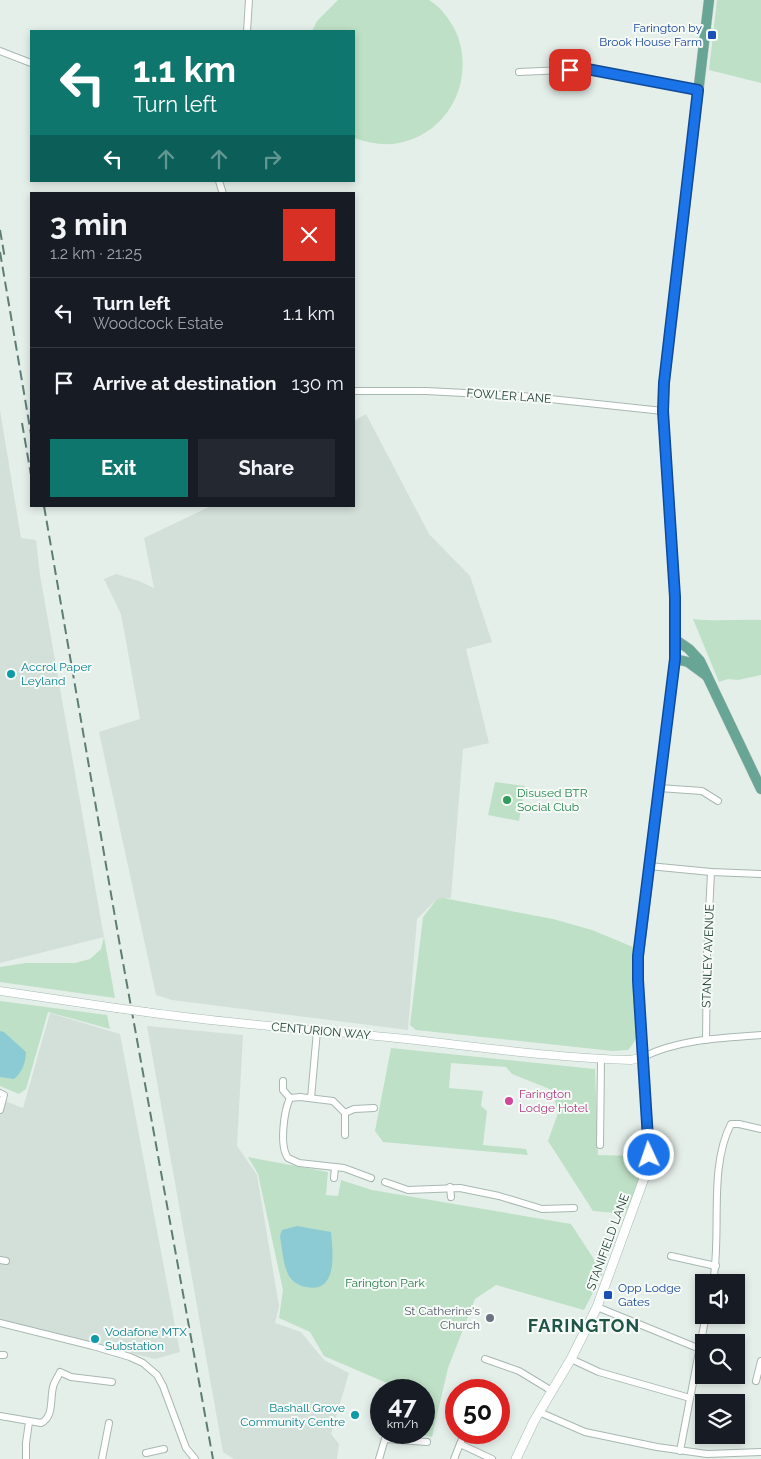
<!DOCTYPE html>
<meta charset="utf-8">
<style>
:root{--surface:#171b24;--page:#242831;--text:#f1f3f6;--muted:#9ea1a6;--line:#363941;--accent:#0f766e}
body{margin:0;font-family:Raleway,sans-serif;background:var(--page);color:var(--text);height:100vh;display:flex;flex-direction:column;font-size:19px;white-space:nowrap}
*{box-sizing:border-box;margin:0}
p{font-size:16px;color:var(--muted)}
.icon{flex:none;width:28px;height:28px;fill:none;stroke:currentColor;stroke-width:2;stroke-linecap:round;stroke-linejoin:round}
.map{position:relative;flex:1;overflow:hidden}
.panel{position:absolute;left:30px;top:192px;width:325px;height:315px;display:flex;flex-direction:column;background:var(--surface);border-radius:0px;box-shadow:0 2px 8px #0003}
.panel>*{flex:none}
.guide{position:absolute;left:30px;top:30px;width:325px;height:152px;border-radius:0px;box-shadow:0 2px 8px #0003;background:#0f766e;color:#fff;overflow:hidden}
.tools{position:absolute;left:695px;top:1274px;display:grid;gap:10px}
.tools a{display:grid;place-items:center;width:50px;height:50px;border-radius:0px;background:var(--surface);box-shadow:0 2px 8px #0003;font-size:25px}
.speed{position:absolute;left:370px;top:1379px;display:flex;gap:10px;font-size:25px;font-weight:700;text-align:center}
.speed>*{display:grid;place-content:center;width:65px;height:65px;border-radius:50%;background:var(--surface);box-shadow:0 2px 8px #0003;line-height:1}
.speed small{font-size:12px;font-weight:400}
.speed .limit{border:8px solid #d22;background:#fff;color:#111}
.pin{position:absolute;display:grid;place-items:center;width:42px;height:42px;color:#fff;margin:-21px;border-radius:10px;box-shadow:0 2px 8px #0006}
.me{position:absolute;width:55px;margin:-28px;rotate:357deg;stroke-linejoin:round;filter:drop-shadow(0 0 4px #0008)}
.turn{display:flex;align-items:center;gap:18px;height:105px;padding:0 20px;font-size:22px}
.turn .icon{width:65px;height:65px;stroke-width:2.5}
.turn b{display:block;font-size:35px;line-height:42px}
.lanes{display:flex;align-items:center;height:48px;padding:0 20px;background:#0003;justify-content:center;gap:25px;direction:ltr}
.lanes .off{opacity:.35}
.round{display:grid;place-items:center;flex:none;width:52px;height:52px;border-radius:0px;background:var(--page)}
.summary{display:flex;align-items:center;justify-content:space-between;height:85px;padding:0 20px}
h1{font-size:30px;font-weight:700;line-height:38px}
.cta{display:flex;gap:10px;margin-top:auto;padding:10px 20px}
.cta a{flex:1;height:58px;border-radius:0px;background:var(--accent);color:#fff;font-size:20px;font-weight:700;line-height:58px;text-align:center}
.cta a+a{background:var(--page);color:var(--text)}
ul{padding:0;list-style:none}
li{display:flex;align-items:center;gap:15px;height:70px;padding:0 20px;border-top:1px solid var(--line)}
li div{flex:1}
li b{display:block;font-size:19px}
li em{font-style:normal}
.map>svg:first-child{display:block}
.built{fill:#d3dfd9}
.green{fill:#bee0c6}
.water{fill:#8ccbd4}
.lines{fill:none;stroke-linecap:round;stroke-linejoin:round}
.minor-casing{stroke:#a7b8b1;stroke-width:8}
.tertiary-casing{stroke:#a7b8b1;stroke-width:9}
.secondary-casing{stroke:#a3bbb2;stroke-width:10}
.primary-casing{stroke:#c1cac8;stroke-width:11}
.minor{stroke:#fff;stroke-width:6}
.tertiary{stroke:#fff;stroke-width:8}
.secondary{stroke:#fff;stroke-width:9}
.primary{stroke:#69a594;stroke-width:10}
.rail{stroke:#5e7d74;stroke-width:2;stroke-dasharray:10 5;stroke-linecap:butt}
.tertiary-bridge-casing{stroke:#a7b8b1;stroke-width:9;stroke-linecap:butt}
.tertiary-bridge{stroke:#fff;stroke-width:8}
.route-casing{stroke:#114b97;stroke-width:12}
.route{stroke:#1a73e8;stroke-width:9}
.transit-dot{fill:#1a4fb4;stroke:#f6fbf8;stroke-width:2}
.culture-dot{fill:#0f9aa8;stroke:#f6fbf8;stroke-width:2}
.leisure-dot{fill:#2e9e5b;stroke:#f6fbf8;stroke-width:2}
.hotel-dot{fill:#d1479c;stroke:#f6fbf8;stroke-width:2}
.worship-dot{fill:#6b7280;stroke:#f6fbf8;stroke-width:2}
.labels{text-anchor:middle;stroke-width:4;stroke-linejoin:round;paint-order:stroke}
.transit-label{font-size:12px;fill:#164399;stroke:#f6fbf8;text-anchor:end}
.street-label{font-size:12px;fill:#234239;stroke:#f6fbf8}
.culture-label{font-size:12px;fill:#0d838f;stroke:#f6fbf8;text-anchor:start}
.leisure-label{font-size:12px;fill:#27864d;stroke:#f6fbf8;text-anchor:start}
.hotel-label{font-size:12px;fill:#b23c85;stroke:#f6fbf8;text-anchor:start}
.park-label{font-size:12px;fill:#2c7a48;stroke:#f6fbf8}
.worship-label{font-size:12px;fill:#5b616d;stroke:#f6fbf8;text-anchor:end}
.district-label{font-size:18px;font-weight:bold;letter-spacing:1px;fill:#1e5546;stroke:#f6fbf8}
</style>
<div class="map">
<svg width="761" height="1459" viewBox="0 0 761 1459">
<rect width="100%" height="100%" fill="#e5efea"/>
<g class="built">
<polygon points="0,410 21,538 36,540 40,575 104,937 0,963"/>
<polygon points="366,414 429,534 470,576 492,642 466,649 489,743 463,749 451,898 437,899 417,919 408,1030 172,1000 156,995 99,732 140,719 121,614 104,579 116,574 139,581 154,588 144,538 211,506 354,506 354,421"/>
<polygon points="50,1013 120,1034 180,1352 155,1359 0,1321 0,1099 23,1108"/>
<polygon points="147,1026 243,1035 237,1146 257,1175 279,1306 275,1323 301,1332 324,1360 349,1373 331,1434 339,1444 337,1459 234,1459 223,1452"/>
</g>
<g class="green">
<path d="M338,0H429C441,7 450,20 456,32C476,78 450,133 399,143C384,146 369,143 354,138V31H312L317,21Z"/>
<polygon points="717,0 761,0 761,83 709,70"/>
<path d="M693,619C716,622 738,619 761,620V675L738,680L728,679L719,682Z"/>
<polygon points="495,782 525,786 519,821 488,815"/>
<path d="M443,898L553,919L592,930L633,947L637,1033C636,1041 633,1044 628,1050L613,1051L416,1030L410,1025L423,917L437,899Z"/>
<polygon points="104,937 115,998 0,982 0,967 26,963 75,963 90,959 101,949"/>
<polygon points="0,1001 107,1015 110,1029 48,1012 26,1089 19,1094 0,1086"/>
<polygon points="391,1048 595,1069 598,1155 640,1156 647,1160 636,1191 626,1214 593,1211 548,1141 558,1113 552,1090 512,1074 506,1067 451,1063 449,1088 483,1091 481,1106 487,1111 483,1145 526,1149 528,1155 383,1142 375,1131"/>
<polygon points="248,1157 328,1172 326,1195 338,1196 341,1180 372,1190 571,1224 603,1273 584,1310 496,1285 475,1299 448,1368 432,1437 414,1433 424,1432 424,1390 403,1390 324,1356 310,1332 279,1318 283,1290 258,1174"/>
</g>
<g class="water">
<path d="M0,1031L4,1032L26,1052C26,1061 22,1073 14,1079L0,1077Z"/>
<path d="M297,1226L331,1232C333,1252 338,1294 306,1287C299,1286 291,1281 288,1274C283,1263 282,1248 280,1236L282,1230Z"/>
</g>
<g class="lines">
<defs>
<g id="minor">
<polyline points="247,31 249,0"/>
<polyline points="0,51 31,63"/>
<polyline points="519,72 587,69 698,90"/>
<polyline points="219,181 223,194"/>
<polyline points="354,391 426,391 522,396 663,411"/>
<polyline points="659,788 702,791 718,801"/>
<polyline points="649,866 711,872 761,874"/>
<polyline points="706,1040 707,955 711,872"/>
<path d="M643,1057C679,1039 722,1038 761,1035"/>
<polyline points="283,1081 283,1090 290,1098"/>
<polyline points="0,1093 4,1095 0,1110"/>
<polyline points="311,1098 317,1031"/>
<polyline points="345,1113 354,1109 374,1108"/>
<path d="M345,1135V1113L333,1101L300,1097L290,1098C284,1111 279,1146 288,1158L299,1163L344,1168L371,1178"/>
<polyline points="600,1145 601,1059"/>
<polyline points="334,1178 335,1167"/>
<polyline points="385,1182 408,1190 460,1188 499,1196 542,1209 574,1208"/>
<polyline points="450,1187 451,1197"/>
<polyline points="671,1256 716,1266"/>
<polyline points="0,1260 6,1261"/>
<path d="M713,1282C722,1234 708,1168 731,1124H739L761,1129"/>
<polyline points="597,1307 700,1349"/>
<polyline points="0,1323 93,1346 130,1357 143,1363 157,1375 163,1386 186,1448 195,1459"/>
<polyline points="0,1355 4,1355"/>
<polyline points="485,1359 519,1371 552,1391"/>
<polyline points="571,1359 599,1372 690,1398"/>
<polyline points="756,1381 761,1361"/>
<polyline points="539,1412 585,1432 657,1447 707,1454 761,1452"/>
<path d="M0,1416L41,1423C54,1417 50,1399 53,1387C54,1382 58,1377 60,1372L71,1377L112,1382"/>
<polyline points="460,1444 492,1459"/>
<polyline points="680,1451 706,1315"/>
<polyline points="146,1453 164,1449"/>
<polyline points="26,1459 26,1443 29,1422"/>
<polyline points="102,1459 109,1423"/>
<polyline points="379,1459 385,1439 427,1442"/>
<polyline points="454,1459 464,1434"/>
</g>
<g id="tertiary">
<polyline points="0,991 116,1008"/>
<path d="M146,1012C229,1024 312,1029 396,1038C474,1046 552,1058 631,1060L643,1057"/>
</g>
<polyline id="secondary" points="516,1459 534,1421 571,1359 597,1307 647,1170 649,1143 637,980 639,956 675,659"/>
<g id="primary">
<polyline points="676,640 689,649 700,661 761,789"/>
<polyline points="707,676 688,662 675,659 675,597 663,411 664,383 709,0"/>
</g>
</defs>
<use href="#minor" class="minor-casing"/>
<use href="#tertiary" class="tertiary-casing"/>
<use href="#secondary" class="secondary-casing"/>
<use href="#primary" class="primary-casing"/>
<use href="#minor" class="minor"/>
<use href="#tertiary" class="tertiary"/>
<use href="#secondary" class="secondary"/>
<use href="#primary" class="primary"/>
<g class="rail">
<polyline points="0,230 5,259"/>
<polyline points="0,252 31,434"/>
<polyline points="22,423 31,475"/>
<polyline points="44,506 120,946 213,1459"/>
</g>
<defs>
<polyline id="tertiary-bridge" points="116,1008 146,1012"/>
</defs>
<use href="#tertiary-bridge" class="tertiary-bridge-casing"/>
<use href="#tertiary-bridge" class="tertiary-bridge"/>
</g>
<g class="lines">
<defs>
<polyline id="route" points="570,70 587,69 698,90 664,383 663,411 675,597 675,659 638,956 638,980 649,1155"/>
</defs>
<use href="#route" class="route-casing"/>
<use href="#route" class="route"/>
</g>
<g class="transit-dot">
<rect x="707" y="30" width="10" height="10" rx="2.5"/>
<rect x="603" y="1290" width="10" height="10" rx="2.5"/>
</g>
<g class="culture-dot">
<circle cx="11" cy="674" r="5"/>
<circle cx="95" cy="1339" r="5"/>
<circle cx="355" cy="1415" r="5"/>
</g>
<circle class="leisure-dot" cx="507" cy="800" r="5"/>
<circle class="hotel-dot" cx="509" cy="1101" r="5"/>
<circle class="worship-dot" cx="490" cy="1318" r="5"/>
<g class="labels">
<g class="transit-label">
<text x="702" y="32">Farington by<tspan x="702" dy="14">Brook House Farm</tspan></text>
<text x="618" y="1292" text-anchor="start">Opp Lodge<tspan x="618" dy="14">Gates</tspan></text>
</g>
<g class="street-label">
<text transform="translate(509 396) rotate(4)" y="4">FOWLER LANE</text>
<text transform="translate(708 956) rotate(-88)" y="4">STANLEY AVENUE</text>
<text transform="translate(321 1031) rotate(5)" y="4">CENTURION WAY</text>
<text transform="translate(608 1242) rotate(-70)" y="4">STANIFIELD LANE</text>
</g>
<g class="culture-label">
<text x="21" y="671">Accrol Paper<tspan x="21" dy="14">Leyland</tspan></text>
<text x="105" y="1336">Vodafone MTX<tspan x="105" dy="14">Substation</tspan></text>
<text x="345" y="1412" text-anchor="end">Bashall Grove<tspan x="345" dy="14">Community Centre</tspan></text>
</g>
<g class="leisure-label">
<text x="517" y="797">Disused BTR<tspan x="517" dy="14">Social Club</tspan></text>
</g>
<g class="hotel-label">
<text x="519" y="1098">Farington<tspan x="519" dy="14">Lodge Hotel</tspan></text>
</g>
<g class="park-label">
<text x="385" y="1287">Farington Park</text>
</g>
<g class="worship-label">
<text x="480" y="1315">St Catherine's<tspan x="480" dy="14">Church</tspan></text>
</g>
<g class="district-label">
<text x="584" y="1332">FARINGTON</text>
</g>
</g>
</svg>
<div class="tools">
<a><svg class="icon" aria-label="sound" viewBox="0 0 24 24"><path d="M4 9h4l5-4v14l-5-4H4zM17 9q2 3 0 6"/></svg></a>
<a><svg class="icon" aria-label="search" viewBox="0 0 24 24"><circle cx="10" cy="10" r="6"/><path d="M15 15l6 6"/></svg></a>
<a><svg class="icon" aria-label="layers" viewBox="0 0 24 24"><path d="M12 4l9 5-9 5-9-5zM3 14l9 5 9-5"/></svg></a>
</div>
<div class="speed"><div>47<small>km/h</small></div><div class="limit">50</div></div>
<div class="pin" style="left:570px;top:70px;background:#d93025"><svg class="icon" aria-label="arrive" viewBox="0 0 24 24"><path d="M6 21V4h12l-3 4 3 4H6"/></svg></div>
<svg class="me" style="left:649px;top:1155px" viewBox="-20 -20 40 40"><circle r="17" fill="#1a73e8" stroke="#fff" stroke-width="3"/><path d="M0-11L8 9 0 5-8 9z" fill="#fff"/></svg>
<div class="guide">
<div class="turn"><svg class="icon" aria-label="left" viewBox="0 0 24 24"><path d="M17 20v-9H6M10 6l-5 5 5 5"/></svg><div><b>1.1 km</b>Turn left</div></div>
<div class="lanes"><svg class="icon" aria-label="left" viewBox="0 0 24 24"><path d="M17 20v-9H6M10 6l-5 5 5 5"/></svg><svg class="icon off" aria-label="ahead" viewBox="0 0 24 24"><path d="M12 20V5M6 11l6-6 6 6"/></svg><svg class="icon off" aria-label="ahead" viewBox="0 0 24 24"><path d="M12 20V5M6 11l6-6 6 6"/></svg><svg class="icon off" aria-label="right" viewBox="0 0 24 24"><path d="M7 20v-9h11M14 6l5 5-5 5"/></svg></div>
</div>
<section class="panel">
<div class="summary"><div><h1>3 min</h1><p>1.2 km · 21:25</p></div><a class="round" style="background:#d93025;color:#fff"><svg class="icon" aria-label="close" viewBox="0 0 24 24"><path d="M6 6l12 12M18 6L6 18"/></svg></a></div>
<ul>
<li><svg class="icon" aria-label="left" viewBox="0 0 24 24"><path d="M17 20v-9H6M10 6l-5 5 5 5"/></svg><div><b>Turn left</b><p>Woodcock Estate</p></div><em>1.1 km</em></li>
<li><svg class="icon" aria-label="arrive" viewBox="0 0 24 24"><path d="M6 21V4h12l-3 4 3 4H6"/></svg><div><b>Arrive at destination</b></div><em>130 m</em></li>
</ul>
<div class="cta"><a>Exit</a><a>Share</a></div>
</section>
</div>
